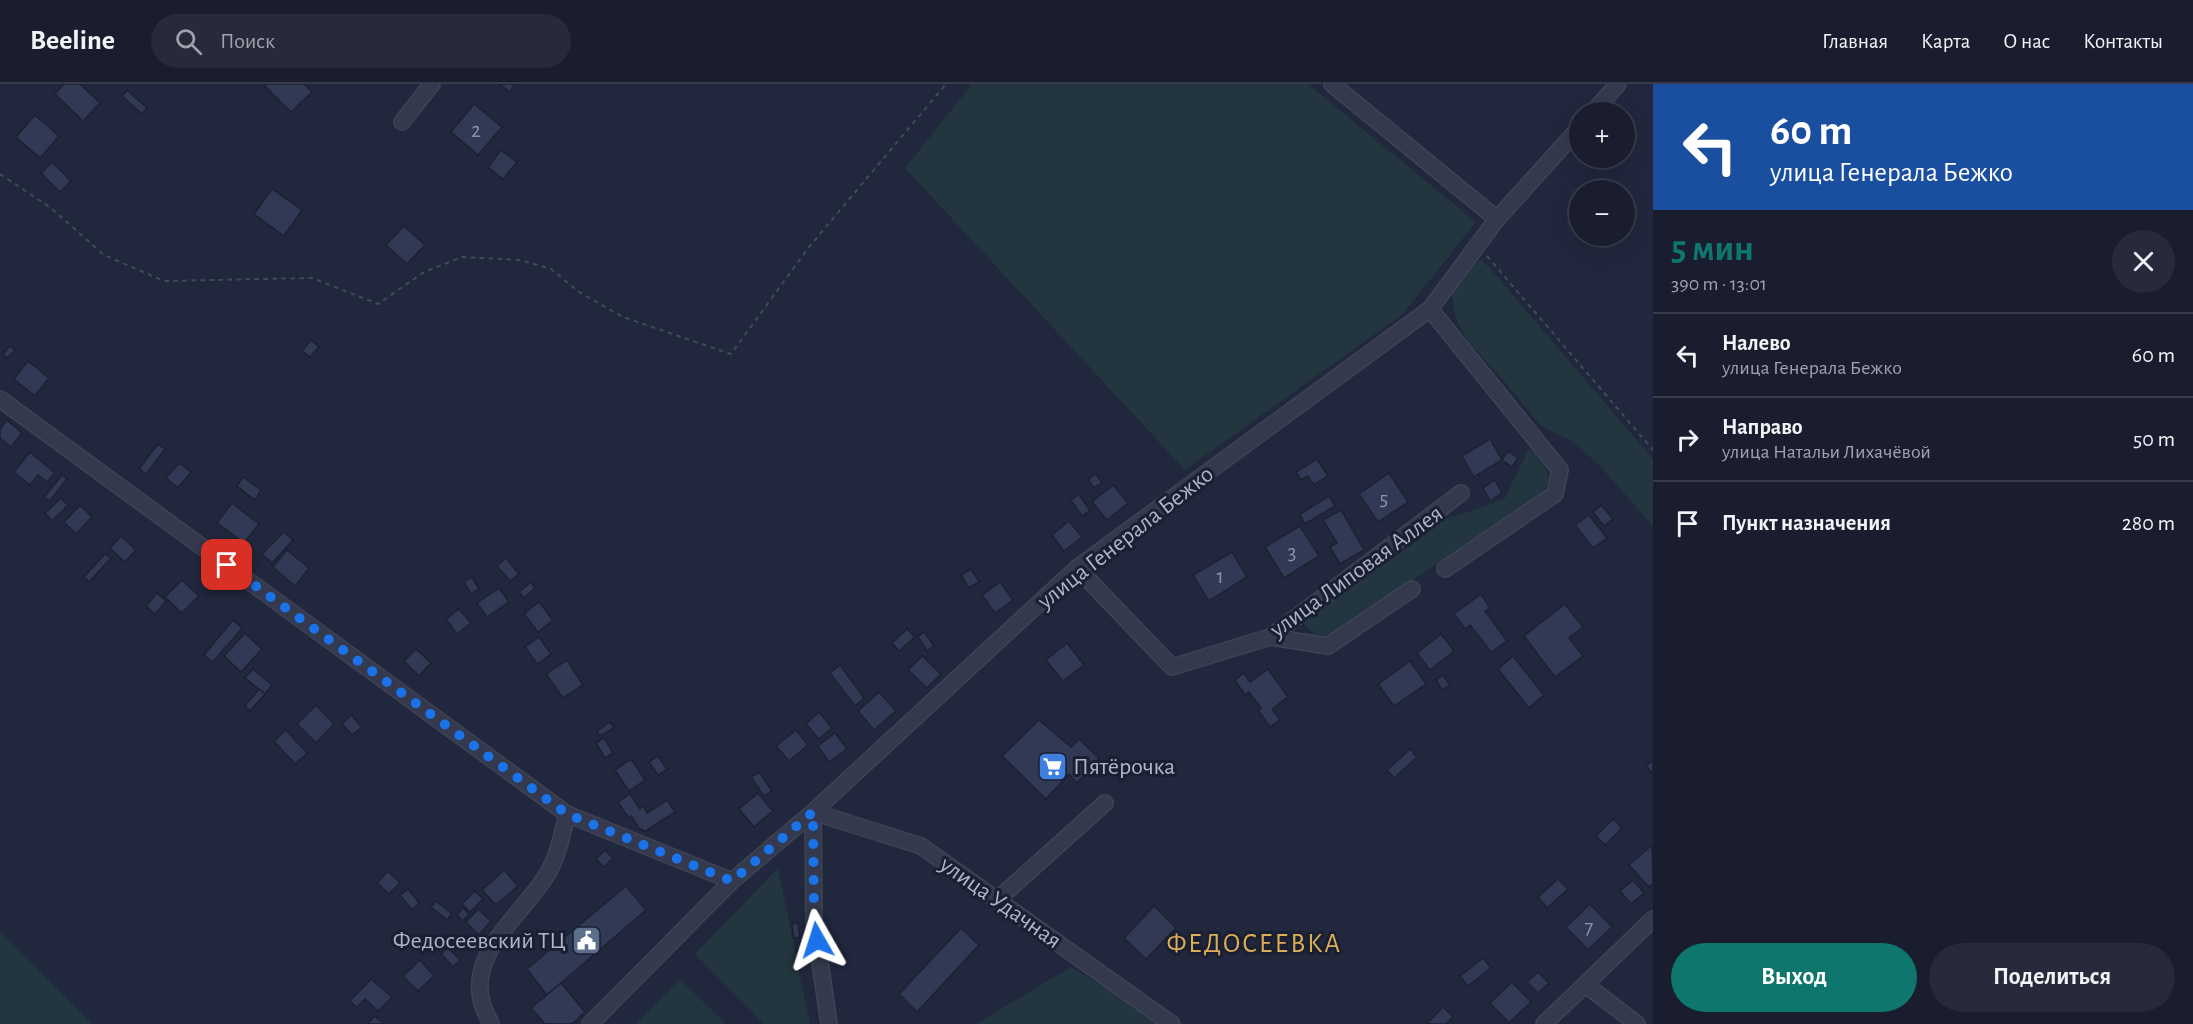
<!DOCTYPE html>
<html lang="ru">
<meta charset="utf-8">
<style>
:root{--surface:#191d2e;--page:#262a3a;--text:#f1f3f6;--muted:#9fa2aa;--line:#373b4a;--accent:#0f766e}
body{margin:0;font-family:"Alegreya Sans",sans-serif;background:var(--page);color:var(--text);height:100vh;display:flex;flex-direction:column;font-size:22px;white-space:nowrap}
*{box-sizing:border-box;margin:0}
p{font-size:20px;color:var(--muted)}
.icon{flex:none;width:33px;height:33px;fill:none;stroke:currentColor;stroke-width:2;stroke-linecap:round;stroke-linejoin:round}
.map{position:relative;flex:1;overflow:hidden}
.panel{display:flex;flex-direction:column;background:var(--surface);width:540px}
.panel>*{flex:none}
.banner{background:#1a4fa0;color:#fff;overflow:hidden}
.buttons{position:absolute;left:1569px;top:18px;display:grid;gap:12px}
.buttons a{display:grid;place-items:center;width:66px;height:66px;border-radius:50%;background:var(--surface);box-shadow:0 6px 24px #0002,0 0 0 2px var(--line);font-size:30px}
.pin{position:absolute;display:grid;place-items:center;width:51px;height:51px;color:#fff;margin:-26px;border-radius:12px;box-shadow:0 3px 9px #0006}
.me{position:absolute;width:66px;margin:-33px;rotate:354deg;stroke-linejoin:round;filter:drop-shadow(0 0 4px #0008)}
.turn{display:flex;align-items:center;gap:21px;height:126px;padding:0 18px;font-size:27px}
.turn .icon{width:78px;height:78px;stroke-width:2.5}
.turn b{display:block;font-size:42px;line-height:51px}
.round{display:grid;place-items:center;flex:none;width:63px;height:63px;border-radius:32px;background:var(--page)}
.summary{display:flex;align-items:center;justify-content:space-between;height:102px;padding:0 18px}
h1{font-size:36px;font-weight:600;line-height:45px;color:var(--accent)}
.action{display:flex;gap:12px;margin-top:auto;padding:12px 18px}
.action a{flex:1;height:69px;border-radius:36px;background:var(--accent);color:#fff;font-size:24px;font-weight:600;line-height:69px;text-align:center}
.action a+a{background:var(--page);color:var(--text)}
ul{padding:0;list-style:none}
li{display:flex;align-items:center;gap:18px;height:84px;padding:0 18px;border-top:2px solid var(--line)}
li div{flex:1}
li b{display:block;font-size:22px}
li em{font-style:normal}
header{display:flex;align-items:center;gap:36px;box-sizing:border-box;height:84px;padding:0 30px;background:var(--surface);border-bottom:2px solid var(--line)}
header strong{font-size:28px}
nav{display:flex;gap:33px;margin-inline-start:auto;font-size:21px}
.search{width:420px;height:54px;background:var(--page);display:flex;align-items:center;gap:15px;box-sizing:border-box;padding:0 21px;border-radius:33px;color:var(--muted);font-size:22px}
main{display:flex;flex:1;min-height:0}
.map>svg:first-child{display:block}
.green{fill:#23353e}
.building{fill:#323954;stroke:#1c2133;stroke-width:1.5}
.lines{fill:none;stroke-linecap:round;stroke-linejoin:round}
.minor-casing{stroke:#3e4356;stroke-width:18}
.path{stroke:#3c4e56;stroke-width:2;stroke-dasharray:4.5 4.5;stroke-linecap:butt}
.minor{stroke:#35394d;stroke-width:15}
.route{stroke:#1a73e8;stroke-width:10;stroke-dasharray:0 18}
.labels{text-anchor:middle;stroke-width:6;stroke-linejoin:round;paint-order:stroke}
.number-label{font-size:21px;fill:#8e93aa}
.street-label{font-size:24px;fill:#b0b4c9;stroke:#1a1f31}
.poi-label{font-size:24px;fill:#b0b4c9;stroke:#1a1f31;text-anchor:start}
.quarter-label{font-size:27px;letter-spacing:1.5px;fill:#dcae58;stroke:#1a1f31}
</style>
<header>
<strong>Beeline</strong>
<div class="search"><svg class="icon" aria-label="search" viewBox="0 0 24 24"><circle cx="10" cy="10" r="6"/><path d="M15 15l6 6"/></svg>Поиск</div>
<nav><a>Главная</a><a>Карта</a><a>О нас</a><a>Контакты</a></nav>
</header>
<main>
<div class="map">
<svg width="1653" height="940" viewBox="0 0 1653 940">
<rect width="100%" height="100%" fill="#21273d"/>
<g class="green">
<polygon points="972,0 1308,0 1476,138 1403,230 1185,386 905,84"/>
<polygon points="1481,176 1489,183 1653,375 1653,442 1599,381 1572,357 1541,342 1509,303 1467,256 1455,233 1452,208 1471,182"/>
<path d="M1529,364L1541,376L1552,398L1536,413L1352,537C1335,551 1320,561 1304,539L1316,528L1425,451L1442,436L1489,421L1505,414Z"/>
<polygon points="778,784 810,940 764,940 695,870"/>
<polygon points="0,847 92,940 0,940"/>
<polygon points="1071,883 1165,940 976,940"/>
<polygon points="680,895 726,940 636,940"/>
</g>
<g class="building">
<polygon points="64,0 80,0 100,19 83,37 55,10"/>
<polygon points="268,0 304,0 312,8 291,28 265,2"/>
<polygon points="499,0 515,0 510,8"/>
<polygon points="127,6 147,24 142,30 122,12"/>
<polygon points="474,20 502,43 478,71 451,48"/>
<polygon points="35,31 59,52 40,74 16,53"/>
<polygon points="501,66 517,78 503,95 488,83"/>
<polygon points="52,78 71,97 60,108 41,89"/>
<polygon points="272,105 302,126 284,152 254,130"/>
<polygon points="404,142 425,161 407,180 386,161"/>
<polygon points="311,256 319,263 310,273 302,267"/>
<polygon points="10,262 15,266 7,274 3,270"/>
<polygon points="28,277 49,294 35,312 14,295"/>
<polygon points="7,336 22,349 11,363 0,354 0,345"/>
<polygon points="1490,355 1502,376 1474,393 1462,372"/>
<polygon points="158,360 165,365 146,390 139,385"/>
<polygon points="1508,367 1518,374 1512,383 1502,376"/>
<polygon points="30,368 55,389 47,398 38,391 30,401 14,388"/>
<polygon points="1317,375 1328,392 1314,401 1308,392 1301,396 1296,388"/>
<polygon points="179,379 191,388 178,404 166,394"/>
<polygon points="1389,389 1408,418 1378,438 1359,410"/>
<polygon points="1096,390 1102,399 1094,404 1088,395"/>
<polygon points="62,391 67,395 50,417 44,413"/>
<polygon points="243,393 261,406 255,416 237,402"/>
<polygon points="1495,396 1502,409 1490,417 1483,404"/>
<polygon points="1113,401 1128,419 1107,436 1092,418"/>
<polygon points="1079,410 1090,427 1082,432 1071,416"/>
<polygon points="1329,412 1335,422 1305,440 1300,430"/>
<polygon points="61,414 68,421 52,437 45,429"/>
<polygon points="232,419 259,440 244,459 217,439"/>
<polygon points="80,421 92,433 76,450 64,438"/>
<polygon points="1601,421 1613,435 1604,442 1593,428"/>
<polygon points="1341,426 1364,466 1340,480 1330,463 1337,459 1323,436"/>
<polygon points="1589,431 1607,454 1593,464 1575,441"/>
<polygon points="1069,437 1082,453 1064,467 1052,451"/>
<polygon points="1300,442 1319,472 1284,494 1265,463"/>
<polygon points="284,448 293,456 272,479 262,470"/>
<polygon points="121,452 136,466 125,478 110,464"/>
<polygon points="287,466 309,484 295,502 273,483"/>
<polygon points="1232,468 1247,493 1209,517 1193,491"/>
<polygon points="105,470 111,474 89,498 84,493"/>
<polygon points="506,474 519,490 510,497 497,482"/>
<polygon points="971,485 979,498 969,504 961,491"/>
<polygon points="472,493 479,505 471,510 464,498"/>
<polygon points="182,496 199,512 182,529 165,513"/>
<polygon points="531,498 535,504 524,514 519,508"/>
<polygon points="1000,498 1013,516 995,529 982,511"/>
<polygon points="499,504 509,518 487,533 477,519"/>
<polygon points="157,509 166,517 155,530 146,522"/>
<polygon points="1481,510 1490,524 1485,527 1507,557 1491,568 1470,541 1465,545 1454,530"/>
<polygon points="539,518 553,536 538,548 524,530"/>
<polygon points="1565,520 1583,543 1569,554 1583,572 1555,593 1524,552"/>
<polygon points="459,525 471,539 457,550 446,535"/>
<polygon points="233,536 242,544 213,578 204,571"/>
<polygon points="907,545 915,553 899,567 892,559"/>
<polygon points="924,548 934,562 927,567 918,553"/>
<polygon points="245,549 262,565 241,588 224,572"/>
<polygon points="1441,550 1454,567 1430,586 1417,569"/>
<polygon points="539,553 551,570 537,580 525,563"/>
<polygon points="1067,559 1084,581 1063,597 1046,576"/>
<polygon points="416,565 431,579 419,592 404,577"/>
<polygon points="922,572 941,590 927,604 908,586"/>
<polygon points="1513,572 1544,611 1529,624 1498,585"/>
<polygon points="567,576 583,601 563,614 546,590"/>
<polygon points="1410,577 1426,600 1394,622 1378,600"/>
<polygon points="840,581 864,614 855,622 830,589"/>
<polygon points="253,585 272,601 265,610 245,594"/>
<polygon points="1268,585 1288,613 1272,625 1280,636 1270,643 1258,626 1261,624 1249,608 1245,611 1235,596 1244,589 1250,598"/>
<polygon points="1443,591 1450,601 1442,606 1436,596"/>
<polygon points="259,605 265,610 250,627 245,622"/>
<polygon points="879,608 896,627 874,646 858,627"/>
<polygon points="316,621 334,640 316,659 297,640"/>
<polygon points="819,628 832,644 819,655 806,640"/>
<polygon points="351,631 362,643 352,651 342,640"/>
<polygon points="1039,636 1071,663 1079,655 1099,674 1077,699 1069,690 1046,715 1002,672"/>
<polygon points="610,638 614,644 600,652 597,647"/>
<polygon points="286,646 307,669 295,680 274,657"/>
<polygon points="796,646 808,661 789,677 776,662"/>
<polygon points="835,649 847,665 829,678 818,662"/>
<polygon points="604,654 613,669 605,674 596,659"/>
<polygon points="1410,665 1417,673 1394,694 1387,686"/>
<polygon points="658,672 667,685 658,691 649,678"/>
<polygon points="631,675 645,696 629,707 615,686"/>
<polygon points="1653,676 1653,690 1646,682"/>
<polygon points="759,688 772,707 764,712 751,693"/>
<polygon points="758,709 773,727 754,743 739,725"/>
<polygon points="630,710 640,725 643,722 647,729 667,716 675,728 644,748 642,745 640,746 631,732 628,733 618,718"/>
<polygon points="1613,735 1622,744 1605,761 1596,752"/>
<polygon points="1652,761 1653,800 1649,803 1629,781"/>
<polygon points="605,766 613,774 604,783 596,775"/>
<polygon points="504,786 518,802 496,821 482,806"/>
<polygon points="388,787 400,799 389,810 377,799"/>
<polygon points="1558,795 1568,805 1547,824 1538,813"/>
<polygon points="1633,796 1644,809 1631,820 1620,807"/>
<polygon points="626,802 646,826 547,911 527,885"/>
<polygon points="408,805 419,819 412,826 400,811"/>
<polygon points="475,807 483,815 470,828 462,820"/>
<polygon points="436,817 452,830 447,836 431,823"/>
<polygon points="1590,820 1612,843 1588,866 1566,843"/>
<polygon points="1154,822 1176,844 1146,875 1124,854"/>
<polygon points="463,824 469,830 463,837 457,831"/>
<polygon points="478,825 491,837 479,851 466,838"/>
<polygon points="798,839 800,853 794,854 792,840"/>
<polygon points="961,844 979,861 917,928 899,910"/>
<polygon points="448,863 460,876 453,883 441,870"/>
<polygon points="1483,874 1491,884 1468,902 1460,892"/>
<polygon points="420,876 434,892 418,907 403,892"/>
<polygon points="1538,888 1549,899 1538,909 1527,898"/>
<polygon points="371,895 392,913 378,927 365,915 357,923 350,917"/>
<polygon points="1512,898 1531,918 1509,939 1490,919"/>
<polygon points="561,899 585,928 572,940 545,940 531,924"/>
<polygon points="1443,923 1453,933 1446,940 1427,940"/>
<polygon points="374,932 385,940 368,940"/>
</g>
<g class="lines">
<defs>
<g id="minor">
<polyline points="1332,0 1497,135"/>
<polyline points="1593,28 1618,0"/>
<polyline points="402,38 432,0"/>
<polyline points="1430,225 1560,386 1555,410 1445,485"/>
<polyline points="0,315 567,730 732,797"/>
<polyline points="1077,484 1172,583 1270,553 1461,409"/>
<polyline points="1270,553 1328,562 1412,505"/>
<polyline points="997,816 1105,719"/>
<polyline points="1586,901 1637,940"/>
<path d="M491,940C488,933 484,926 482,919C468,868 522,831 546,792C558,773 562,751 567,730"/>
<polyline points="590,940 732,797 813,728 1077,484 1430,225 1497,135 1580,43"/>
<polyline points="829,940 814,836 813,728 921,762 1172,940"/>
<polyline points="1544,940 1653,835"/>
</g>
</defs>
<use href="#minor" class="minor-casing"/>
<g class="path">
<polyline points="0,90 51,124 104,171 164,197 312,194 378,220 424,188 462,173 520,176 551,185 579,208 623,233 731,270 809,163 946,0"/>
<polyline points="1487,172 1653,366"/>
</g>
<use href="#minor" class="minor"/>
</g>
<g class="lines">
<polyline class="route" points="227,481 567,730 732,797 813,728 814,836 817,856"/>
</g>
<defs>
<symbol id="supermarket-square" viewBox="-11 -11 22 22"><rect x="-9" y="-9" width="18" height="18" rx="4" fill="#3f7fe0" stroke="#1a1f31"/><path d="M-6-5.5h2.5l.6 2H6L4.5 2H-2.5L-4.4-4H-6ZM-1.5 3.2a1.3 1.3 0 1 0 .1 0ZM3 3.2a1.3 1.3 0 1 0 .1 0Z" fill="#fff"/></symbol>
<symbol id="civic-square" viewBox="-11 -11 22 22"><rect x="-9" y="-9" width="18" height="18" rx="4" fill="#5c6f8a" stroke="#1a1f31"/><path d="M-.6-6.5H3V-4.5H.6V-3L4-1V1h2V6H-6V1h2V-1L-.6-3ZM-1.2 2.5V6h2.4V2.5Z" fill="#fff"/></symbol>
</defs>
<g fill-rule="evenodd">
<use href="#supermarket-square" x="1036" y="666" width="33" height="33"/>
<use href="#civic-square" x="570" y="840" width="33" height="33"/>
</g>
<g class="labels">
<g class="number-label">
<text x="476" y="53">2</text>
<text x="1384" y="421">5</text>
<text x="1292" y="475">3</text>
<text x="1220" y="499">1</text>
<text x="1589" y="850">7</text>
</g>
<g class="street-label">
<text transform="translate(1125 453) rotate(-38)" y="8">улица Генерала Бежко</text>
<text transform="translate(1356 487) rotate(-36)" y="8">улица Липовая Аллея</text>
<text transform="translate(1001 818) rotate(35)" y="8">улица Удачная</text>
</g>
<g class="poi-label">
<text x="1073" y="690">Пятёрочка</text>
<text x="566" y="864" text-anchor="end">Федосеевский ТЦ</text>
</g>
<g class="quarter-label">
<text x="1254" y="868">ФЕДОСЕЕВКА</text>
</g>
</g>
</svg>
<div class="buttons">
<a>+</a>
<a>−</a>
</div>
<div class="pin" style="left:227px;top:481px;background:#d93025"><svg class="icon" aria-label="arrive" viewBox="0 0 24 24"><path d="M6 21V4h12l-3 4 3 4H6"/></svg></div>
<svg class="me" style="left:817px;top:856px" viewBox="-20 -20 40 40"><path d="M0-17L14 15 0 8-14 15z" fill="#1a73e8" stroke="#fff" stroke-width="4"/></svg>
</div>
<section class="panel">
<div class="banner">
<div class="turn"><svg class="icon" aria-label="left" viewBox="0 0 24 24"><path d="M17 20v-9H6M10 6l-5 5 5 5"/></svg><div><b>60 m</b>улица Генерала Бежко</div></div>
</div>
<div class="summary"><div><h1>5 мин</h1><p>390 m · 13:01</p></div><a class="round"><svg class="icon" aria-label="close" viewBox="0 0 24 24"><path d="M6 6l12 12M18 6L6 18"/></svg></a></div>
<ul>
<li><svg class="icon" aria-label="left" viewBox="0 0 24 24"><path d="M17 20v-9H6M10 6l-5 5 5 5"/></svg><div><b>Налево</b><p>улица Генерала Бежко</p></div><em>60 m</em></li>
<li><svg class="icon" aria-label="right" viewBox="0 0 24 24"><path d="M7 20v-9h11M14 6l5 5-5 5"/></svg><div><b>Направо</b><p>улица Натальи Лихачёвой</p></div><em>50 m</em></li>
<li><svg class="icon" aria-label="arrive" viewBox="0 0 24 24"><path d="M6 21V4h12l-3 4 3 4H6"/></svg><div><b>Пункт назначения</b></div><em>280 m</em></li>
</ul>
<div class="action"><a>Выход</a><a>Поделиться</a></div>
</section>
</main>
